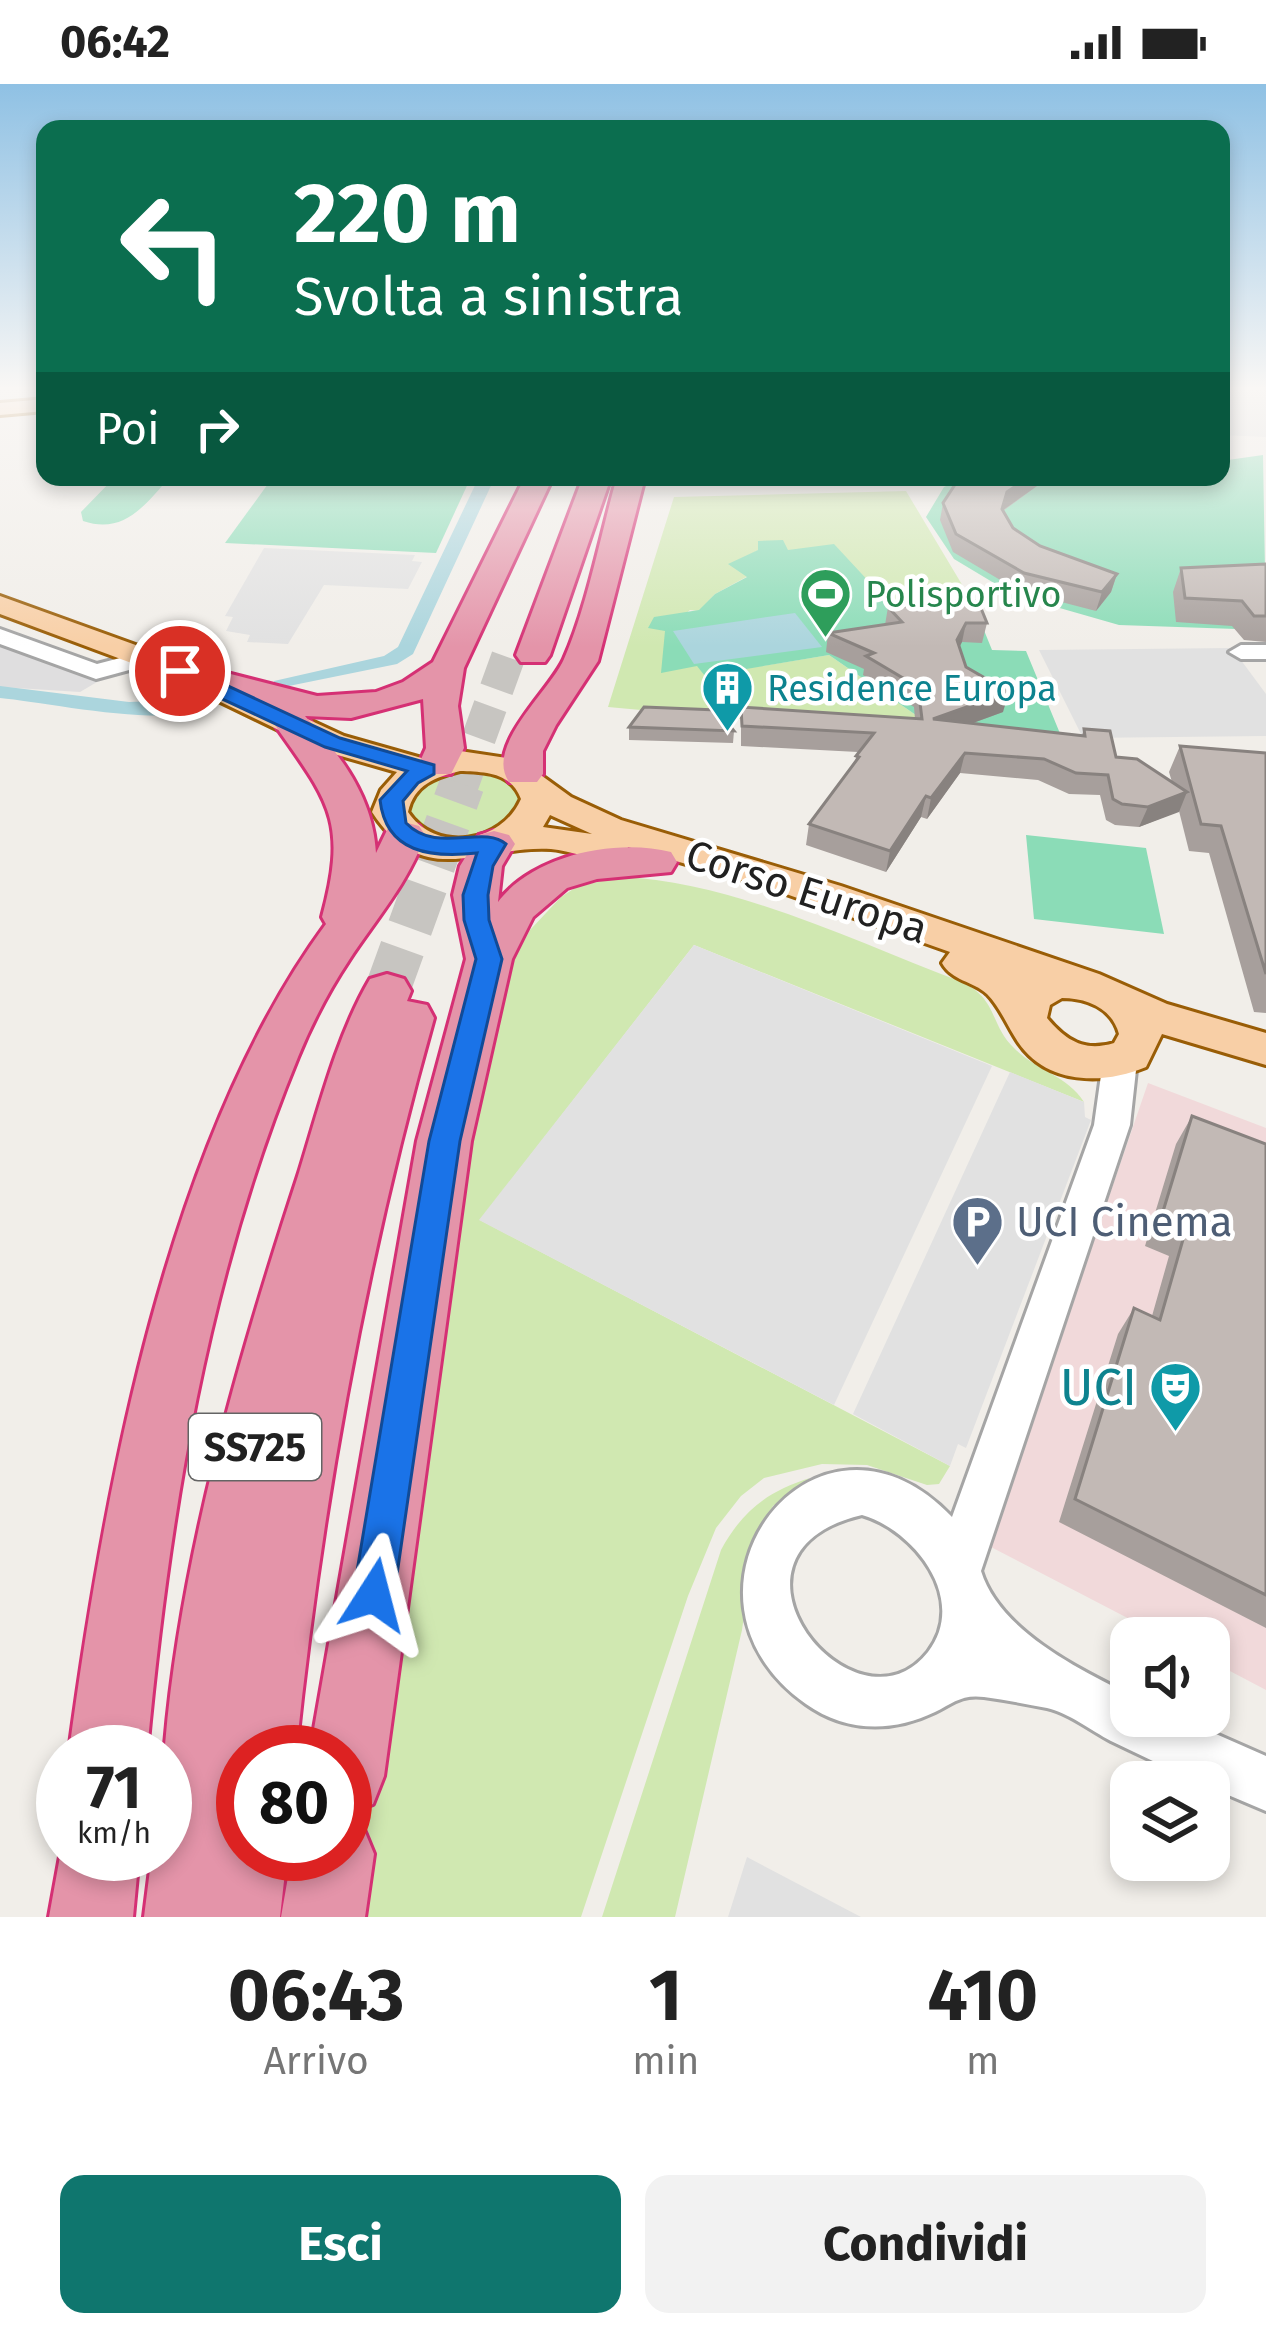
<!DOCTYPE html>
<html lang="it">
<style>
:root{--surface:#fff;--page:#f2f2f2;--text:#222;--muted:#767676;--accent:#0f766e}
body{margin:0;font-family:"Fira Sans",sans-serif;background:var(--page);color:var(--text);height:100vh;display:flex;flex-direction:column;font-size:45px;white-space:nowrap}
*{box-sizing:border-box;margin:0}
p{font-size:39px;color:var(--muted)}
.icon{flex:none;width:66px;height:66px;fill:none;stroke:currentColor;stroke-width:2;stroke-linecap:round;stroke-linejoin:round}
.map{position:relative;height:1833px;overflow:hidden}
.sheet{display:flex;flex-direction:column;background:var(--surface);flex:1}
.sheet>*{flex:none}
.hud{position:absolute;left:36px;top:36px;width:1194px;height:366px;border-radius:24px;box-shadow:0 6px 18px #0003;background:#0b6e4f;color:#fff;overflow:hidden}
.tools{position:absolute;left:1110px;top:1533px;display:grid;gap:24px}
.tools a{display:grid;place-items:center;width:120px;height:120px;border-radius:24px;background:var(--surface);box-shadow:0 6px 18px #0003;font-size:60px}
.speed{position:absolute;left:36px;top:1641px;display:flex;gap:24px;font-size:60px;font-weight:700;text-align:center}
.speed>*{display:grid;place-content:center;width:156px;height:156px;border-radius:50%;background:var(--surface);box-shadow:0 6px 18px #0003;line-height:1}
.speed small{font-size:30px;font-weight:400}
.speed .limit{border:18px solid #d22;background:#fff;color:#111}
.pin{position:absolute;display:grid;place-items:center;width:102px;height:102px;color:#fff;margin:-51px;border:6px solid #fff;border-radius:50%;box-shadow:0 3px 12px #0007}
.me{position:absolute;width:132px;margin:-66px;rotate:9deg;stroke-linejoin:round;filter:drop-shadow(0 0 9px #0008)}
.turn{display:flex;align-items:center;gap:42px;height:252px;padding:0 60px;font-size:54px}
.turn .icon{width:156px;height:156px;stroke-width:2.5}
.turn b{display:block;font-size:84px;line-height:102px}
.then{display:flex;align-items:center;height:114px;padding:0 60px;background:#0003;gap:24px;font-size:45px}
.eta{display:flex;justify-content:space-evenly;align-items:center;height:204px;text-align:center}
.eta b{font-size:72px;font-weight:700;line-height:84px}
.cta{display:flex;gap:24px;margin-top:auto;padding:24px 60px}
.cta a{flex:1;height:138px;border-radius:24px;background:var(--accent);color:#fff;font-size:48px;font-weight:700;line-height:138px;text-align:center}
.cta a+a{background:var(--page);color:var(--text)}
.status{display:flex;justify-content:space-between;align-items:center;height:84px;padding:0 60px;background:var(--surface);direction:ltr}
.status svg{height:33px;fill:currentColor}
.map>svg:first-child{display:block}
.residential{fill:#dfdedf}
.commercial{fill:#f1d9da}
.grass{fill:#d0e8b1}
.pitch{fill:#8bdcb7}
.parking{fill:#e1e1e1}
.water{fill:#abd5dd}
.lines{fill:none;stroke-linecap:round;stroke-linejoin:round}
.canal{fill:#abd5dd;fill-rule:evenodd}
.highway-tunnel-far1{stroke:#c7c5c1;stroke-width:34;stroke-dasharray:34 18;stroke-linecap:butt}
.highway-tunnel{stroke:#c7c5c1;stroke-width:45;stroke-dasharray:45 22;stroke-linecap:butt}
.minor-casing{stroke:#a5a5a5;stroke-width:6}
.major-casing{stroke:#995d06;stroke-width:6}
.highway-casing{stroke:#d53074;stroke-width:6}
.minor{fill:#fff;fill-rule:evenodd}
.major{fill:#f8cfa6;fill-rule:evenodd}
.highway{fill:#e494a9;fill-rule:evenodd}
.wall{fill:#a79f9c}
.shaded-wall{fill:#88827f}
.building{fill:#c2b9b5;stroke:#88827f;stroke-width:3}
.route{fill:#1a73e8;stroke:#114b97;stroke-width:3}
.labels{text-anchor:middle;stroke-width:9;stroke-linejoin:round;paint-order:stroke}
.far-leisure-label{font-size:36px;fill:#27864d;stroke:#fff;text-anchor:start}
.far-culture-label{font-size:36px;fill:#0d838f;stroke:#fff;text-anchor:start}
.shield{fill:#fff;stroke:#646464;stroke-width:3}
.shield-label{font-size:39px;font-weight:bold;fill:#212121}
.street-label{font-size:42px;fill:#212121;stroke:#fff}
.service-label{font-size:42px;fill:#4e5e75;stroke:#fff;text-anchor:start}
.near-culture-label{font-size:51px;fill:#0d838f;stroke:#fff;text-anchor:end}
</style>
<div class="status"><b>06:42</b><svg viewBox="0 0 49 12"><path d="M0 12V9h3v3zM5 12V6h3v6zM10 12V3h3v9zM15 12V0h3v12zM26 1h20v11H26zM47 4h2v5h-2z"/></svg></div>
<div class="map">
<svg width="1266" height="1833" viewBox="0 0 1266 1833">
<rect width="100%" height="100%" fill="#f1eee9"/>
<polygon class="residential" points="0,562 97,598 80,608 0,603"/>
<polygon class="commercial" points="1148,999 1266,1044 1266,1606 1209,1576 1209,1554 1166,1554 989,1462"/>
<g class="grass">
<polygon points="906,407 979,529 899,530 788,466 758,458 759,466 730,480 748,492 715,510 699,527 690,526 665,547 706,591 829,571 939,647 917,651 608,623 674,413"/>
<path d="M458,687L505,695L519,713L518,725C482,760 441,769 407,727C411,700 435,694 458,687Z"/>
<path d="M621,793C733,797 858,859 962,898C999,916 989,941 1015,965C1037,987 1067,991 1084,1018L694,861L480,1136L950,1382L939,1400L927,1401L867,1381L822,1380L764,1394L741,1412L716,1444L688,1512L581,1833H349L409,1396L456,1134L508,887L530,846L561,813L578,802Z"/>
<path d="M810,1394L773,1422L755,1453L742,1546L675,1833H602L721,1466C742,1427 768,1407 810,1394Z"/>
</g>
<g class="pitch">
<polygon points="1263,371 1266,546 1119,541 1014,511 954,475 926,433 944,403 964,393 1221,393 1221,377"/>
<path d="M115,393H170C145,421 124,451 83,437L81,428Z"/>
<polygon points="273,393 471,393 436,469 225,459"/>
<polygon points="783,456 788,466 834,460 899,530 979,534 992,566 1026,567 1066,664 939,647 829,571 705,592 697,582 661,589 665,547 648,544 654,533 699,526 715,510 747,493 728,480 758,466 758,457"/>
<polygon points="1026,751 1146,764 1164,850 1034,835"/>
</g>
<g class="parking">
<polygon points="1221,306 1266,306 1266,353 1221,351"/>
<polygon points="264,464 415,471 412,477 422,478 408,505 324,501 288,560 247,558 250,551 226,547 233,533 225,532"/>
<polygon points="1232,564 1266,610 1266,652 1083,654 1039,566"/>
<polygon points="694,861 992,982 834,1321 479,1136"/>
<polygon points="1010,988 1084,1018 1085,1033 1091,1036 966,1364 958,1360 950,1382 853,1330"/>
<polygon points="747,1773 861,1833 728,1833"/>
</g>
<polygon class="water" points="795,529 822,563 694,580 673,547"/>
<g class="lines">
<g class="canal">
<polygon points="479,393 495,393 413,570 397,580 274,605 274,597 384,572 398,563"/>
<path d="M0,602L129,618L202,615L212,621C178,647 46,618 0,614Z"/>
</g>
<polyline class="highway-tunnel-far1" points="461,703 510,568"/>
<polyline class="highway-tunnel" points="387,907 462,700"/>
<defs>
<g id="minor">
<polygon points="0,545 97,580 147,567 159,574 155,579 96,595 0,560"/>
<polygon points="1266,561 1266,575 1241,575 1229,568 1241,561"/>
<path d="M1120,964L1132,968L1137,977L1130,1041L981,1487C999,1546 1078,1585 1131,1611V1632H1175L1266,1672V1727C1213,1705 1165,1683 1111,1657C1092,1647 1067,1628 1047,1624C1027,1620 1005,1616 984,1613C962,1610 953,1619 935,1628C892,1649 845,1648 806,1620C650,1509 816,1290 952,1433L1094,1041L1103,977L1108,968ZM862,1431C914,1446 969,1515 928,1568C856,1660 698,1470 862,1431Z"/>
</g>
<g id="major">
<polygon points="45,315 45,327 0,331 0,319"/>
<path d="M0,512L191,581L344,652L425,675L460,667L520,676L571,713L621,736L841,802L1099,890L1167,920L1266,949V981L1162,950L1146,983C1103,1001 1047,1001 1018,958C1008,943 1000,923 987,910C973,897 952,897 942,879L950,868L772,805L628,763L625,774C600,781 576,767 551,765C478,761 424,808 372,728L381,706L397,688L320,666L169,593L0,530ZM460,687C485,688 511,688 521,715C502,759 436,770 408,728C414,701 435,693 460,687ZM550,731L592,750L543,743ZM1062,914C1087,914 1112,924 1119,950L1114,959C1085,968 1066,957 1047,934L1050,921Z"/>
</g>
<g id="highway">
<path d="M525,393H553L464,584L458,622L464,664L451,690H423L418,682L426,664L423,615L351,634L305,632C341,672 373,713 376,769L389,742L404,738L419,742L425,751C409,798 376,835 349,876C329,906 312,939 298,973C207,1193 169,1432 147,1668H69C104,1407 167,1056 326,840L322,833C349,734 327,716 273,638L285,628L168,594L163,587L168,580L180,577L317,612L376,608L403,598L433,578Z"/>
<polygon points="583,393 611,393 550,571 545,578 521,578 516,571"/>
<path d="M617,393H645L598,577L556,641L543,667V690L537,698H509C484,662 550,607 564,575C587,524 601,449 617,393Z"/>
<path d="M494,747L509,751L515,760L502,782L498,818C533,771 616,754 671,768L677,778L671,788L597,795L567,804L533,833L512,875L471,1057L384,1692L373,1720L345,1731V1668H310L417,1057L466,875L453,811L460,782L479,751Z"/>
<path d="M387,890L404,895L411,907L407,917L427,921L434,934C366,1175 322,1419 296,1668H243L237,1733L243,1730V1770H287L280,1833H144L152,1770H165C165,1734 162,1696 165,1661C181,1472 239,1272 298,1092C318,1028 336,953 370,895Z"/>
<polygon points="345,1734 362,1741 374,1770 365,1833 281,1833 292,1770 345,1770"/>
<polygon points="63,1756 63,1770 139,1770 133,1833 49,1833"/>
</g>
</defs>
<use href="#minor" class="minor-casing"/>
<use href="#major" class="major-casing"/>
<use href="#highway" class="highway-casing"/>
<use href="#minor" class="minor"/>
<use href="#major" class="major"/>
<use href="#highway" class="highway"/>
</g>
<g class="wall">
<polygon points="1037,402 1003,427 1013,444 1040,462 1117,490 1111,508 1096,527 1019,507 953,468 940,436 943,419"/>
<polygon points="1266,480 1266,558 1244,556 1232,542 1176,538 1173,508 1181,484"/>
<polygon points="920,511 987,539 982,559 962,558 959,563 966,583 1003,628 973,639 1082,651 1084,645 1116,673 1172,698 1169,688 1180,662 1266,669 1266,929 1254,928 1209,769 1189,767 1179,727 1139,743 1115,741 1106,736 1100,711 1069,710 1038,696 960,689 927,735 921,733 886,788 806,761 809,740 854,680 858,668 741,662 741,623 915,635 914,623 863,591 864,585 826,568 828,549 885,541 888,523 918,521"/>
<polygon points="629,643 734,647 733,659 629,656"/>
<polygon points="1192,1032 1266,1060 1266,1544 1059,1438 1118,1250 1134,1224 1152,1232 1169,1172 1145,1162 1176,1060"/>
</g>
<g class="shaded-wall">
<polygon points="1029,393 1071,393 1037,402 1003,426 998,443 1007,408"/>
<polygon points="1117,490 1111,508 1096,527 1102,508"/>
<polygon points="966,539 962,558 953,575 957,556"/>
<polygon points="1009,608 1003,628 929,655 933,635"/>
<polygon points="965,669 960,689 927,735 931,714"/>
<polygon points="1187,708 1179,728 1139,743 1148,723"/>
<polygon points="926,712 921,733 886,788 890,767"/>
</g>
<g class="building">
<polygon points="960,393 1029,393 1007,408 1002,425 1013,444 1040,462 1117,490 1102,508 1024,489 956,450 943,419"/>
<polygon points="1266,480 1266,532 1254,532 1242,517 1185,514 1181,484"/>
<polygon points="920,511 978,517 987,539 966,539 957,556 966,583 1009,608 933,635 1085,652 1084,645 1110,647 1116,673 1137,675 1187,708 1148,723 1122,720 1113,715 1108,691 1076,689 1044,675 965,669 931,714 926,712 890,767 809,740 859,673 856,672 874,649 742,642 741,623 922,635 918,603 866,572 874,569 828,549 902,538 888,523 921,521"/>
<polygon points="644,623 717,626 734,647 629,643"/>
<polygon points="1180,662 1266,669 1266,890 1221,742 1201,740"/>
<polygon points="1192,1032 1266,1060 1266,1511 1075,1415 1134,1224 1160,1236 1186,1145 1161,1134"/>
</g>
<linearGradient id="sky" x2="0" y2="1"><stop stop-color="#8fc1e4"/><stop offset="0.54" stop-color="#f9f7f5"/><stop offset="1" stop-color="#f9f7f5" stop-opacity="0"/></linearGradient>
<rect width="1266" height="563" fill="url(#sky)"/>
<path class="route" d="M173,583H187L340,654L434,681V690L418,699L403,717L406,739C437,771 483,740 506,760L493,782L488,811L489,836L502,875L460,1057L394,1511L388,1525L374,1531L359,1525L353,1511L429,1057L476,875L464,836L463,811L477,769C431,774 386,769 380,716L407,687L325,663L173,592Z"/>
<defs>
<symbol id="stadium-pin" viewBox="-11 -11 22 30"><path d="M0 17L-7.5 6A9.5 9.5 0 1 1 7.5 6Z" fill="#2e9e5b" stroke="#fff"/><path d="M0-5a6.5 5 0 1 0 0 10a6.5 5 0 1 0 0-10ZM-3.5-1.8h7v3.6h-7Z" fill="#fff"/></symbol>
<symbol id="building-pin" viewBox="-11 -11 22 30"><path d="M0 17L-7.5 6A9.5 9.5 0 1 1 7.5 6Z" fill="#0f9aa8" stroke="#fff"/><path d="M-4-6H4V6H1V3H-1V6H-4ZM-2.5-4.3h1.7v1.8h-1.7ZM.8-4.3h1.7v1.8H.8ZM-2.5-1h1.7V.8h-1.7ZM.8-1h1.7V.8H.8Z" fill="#fff"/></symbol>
<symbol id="parking-pin" viewBox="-11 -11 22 30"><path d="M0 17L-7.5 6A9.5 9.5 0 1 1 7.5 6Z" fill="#5c6f8a" stroke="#fff"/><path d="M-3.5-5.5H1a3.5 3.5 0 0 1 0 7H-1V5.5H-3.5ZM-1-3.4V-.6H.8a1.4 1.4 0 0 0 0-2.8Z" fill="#fff"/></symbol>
<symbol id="theatre-pin" viewBox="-11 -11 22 30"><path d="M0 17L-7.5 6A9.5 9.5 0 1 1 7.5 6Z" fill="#0f9aa8" stroke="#fff"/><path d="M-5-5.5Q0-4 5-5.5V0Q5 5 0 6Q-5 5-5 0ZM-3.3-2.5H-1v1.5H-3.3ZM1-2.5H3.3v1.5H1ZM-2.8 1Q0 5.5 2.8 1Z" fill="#fff"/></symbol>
</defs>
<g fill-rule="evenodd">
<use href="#stadium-pin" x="796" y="480" width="59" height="81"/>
<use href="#building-pin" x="698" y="574" width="59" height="81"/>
<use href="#parking-pin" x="948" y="1108" width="59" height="81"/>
<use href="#theatre-pin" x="1146" y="1274" width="59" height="81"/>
</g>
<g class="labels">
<g class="far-leisure-label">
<text x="865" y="523">Polisportivo</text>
</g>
<g class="far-culture-label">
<text x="767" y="617">Residence Europa</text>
</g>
<rect class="shield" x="189" y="1330" width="132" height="66" rx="9"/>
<g class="shield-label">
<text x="255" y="1377">SS725</text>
</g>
<g class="street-label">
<text transform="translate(807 807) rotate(18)" y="15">Corso Europa</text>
</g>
<g class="service-label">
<text x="1016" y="1152">UCI Cinema</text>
</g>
<g class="near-culture-label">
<text x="1137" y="1321">UCI</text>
</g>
</g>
</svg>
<div class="tools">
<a><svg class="icon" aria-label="sound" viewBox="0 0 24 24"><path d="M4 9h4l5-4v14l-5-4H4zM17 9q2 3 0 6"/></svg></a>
<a><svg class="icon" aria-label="layers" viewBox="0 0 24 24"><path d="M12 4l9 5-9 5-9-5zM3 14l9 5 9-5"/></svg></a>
</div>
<div class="speed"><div>71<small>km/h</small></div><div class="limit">80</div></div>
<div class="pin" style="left:180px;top:587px;background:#d93025"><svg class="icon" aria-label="arrive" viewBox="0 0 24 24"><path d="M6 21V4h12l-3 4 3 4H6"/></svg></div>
<svg class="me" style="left:374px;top:1511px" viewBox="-20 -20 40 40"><path d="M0-17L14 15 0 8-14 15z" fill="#1a73e8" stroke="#fff" stroke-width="4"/></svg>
<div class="hud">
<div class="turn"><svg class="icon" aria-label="left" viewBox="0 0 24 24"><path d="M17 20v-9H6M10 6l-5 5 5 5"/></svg><div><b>220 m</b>Svolta a sinistra</div></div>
<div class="then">Poi<svg class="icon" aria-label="right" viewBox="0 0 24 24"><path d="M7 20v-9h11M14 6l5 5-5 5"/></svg></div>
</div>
</div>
<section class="sheet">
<div class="eta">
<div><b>06:43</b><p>Arrivo</p></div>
<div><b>1</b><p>min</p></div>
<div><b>410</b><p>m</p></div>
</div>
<div class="cta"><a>Esci</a><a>Condividi</a></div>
</section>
